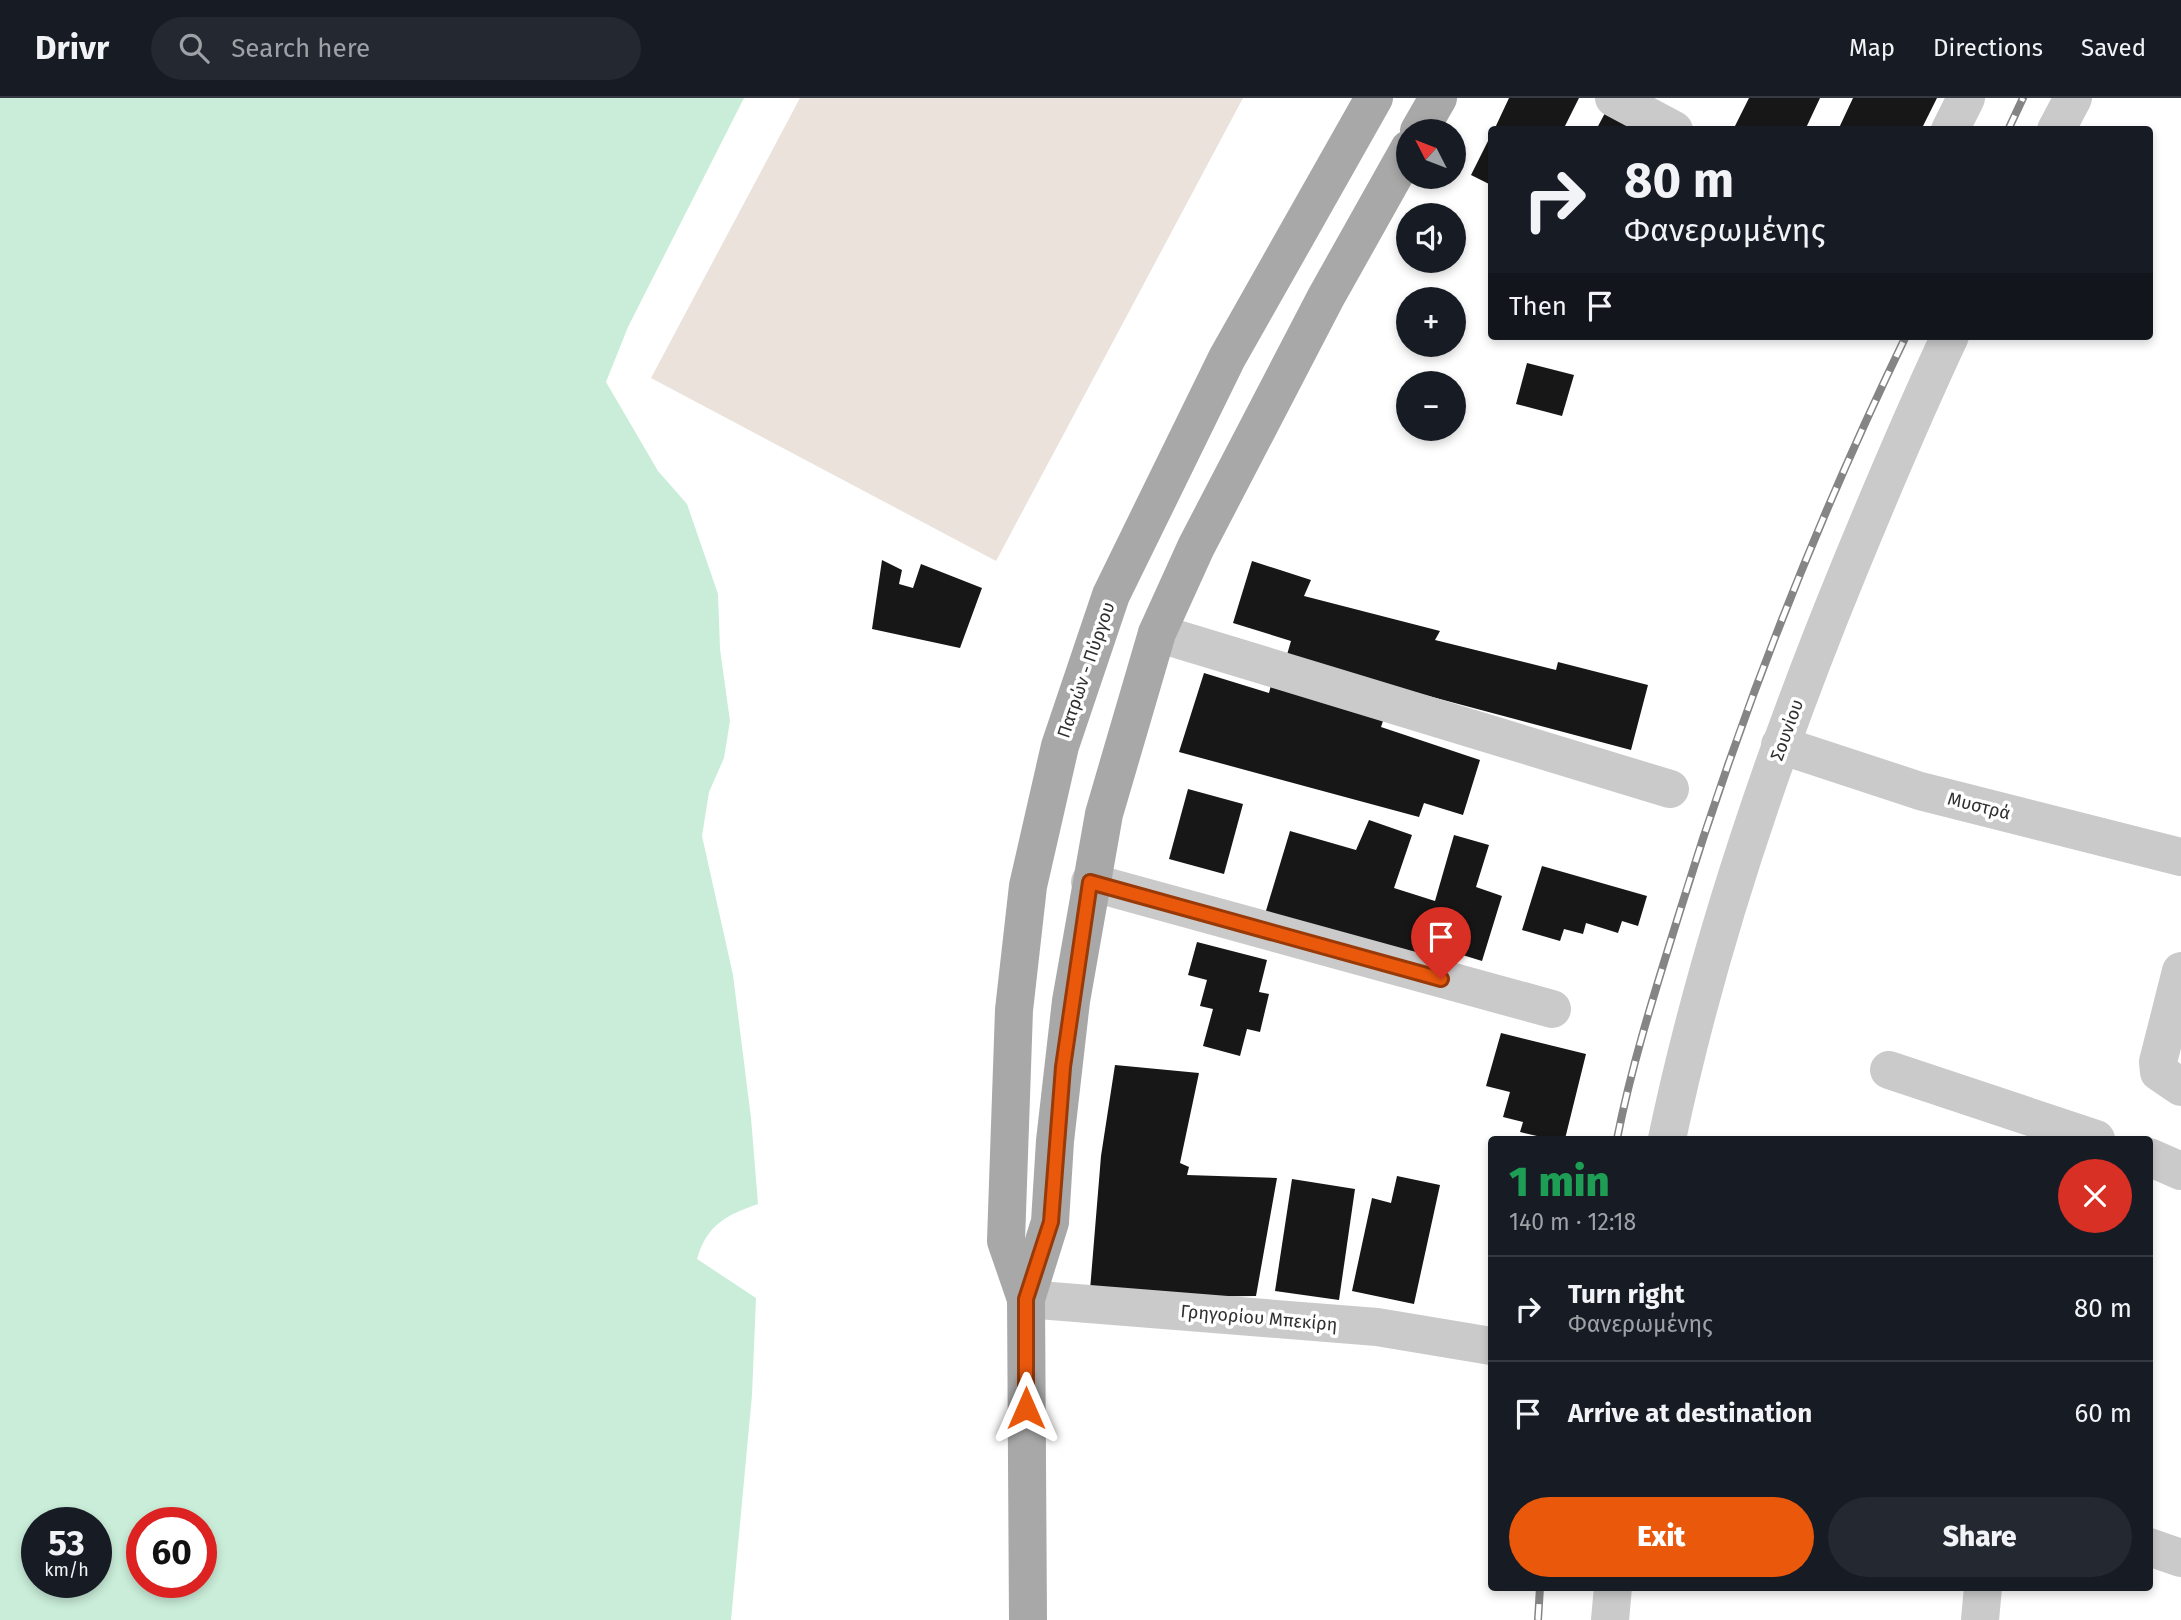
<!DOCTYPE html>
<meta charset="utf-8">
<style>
:root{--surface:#171b24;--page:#242831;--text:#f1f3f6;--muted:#9ea1a6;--line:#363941;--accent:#ea580c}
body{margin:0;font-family:"Fira Sans",sans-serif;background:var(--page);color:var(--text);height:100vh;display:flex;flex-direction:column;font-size:26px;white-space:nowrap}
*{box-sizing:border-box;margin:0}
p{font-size:23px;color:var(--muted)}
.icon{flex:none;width:38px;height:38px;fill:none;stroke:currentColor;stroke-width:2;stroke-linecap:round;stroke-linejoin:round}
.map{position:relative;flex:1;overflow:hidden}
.drawer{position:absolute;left:1488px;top:1038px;width:665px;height:455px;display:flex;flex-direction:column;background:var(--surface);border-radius:7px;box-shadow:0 4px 10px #0003}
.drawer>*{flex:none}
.banner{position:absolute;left:1488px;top:28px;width:665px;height:214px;border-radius:7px;box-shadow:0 4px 10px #0003;background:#171b24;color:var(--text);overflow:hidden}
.needle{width:46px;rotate:312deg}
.fabs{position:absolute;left:1396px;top:21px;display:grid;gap:14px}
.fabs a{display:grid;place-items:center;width:70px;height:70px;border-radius:50%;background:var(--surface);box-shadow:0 4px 10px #0003;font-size:35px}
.speed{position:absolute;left:21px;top:1409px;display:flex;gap:14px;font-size:35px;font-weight:700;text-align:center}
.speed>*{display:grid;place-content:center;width:91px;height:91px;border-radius:50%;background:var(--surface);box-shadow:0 4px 10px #0003;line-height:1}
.speed small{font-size:18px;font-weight:400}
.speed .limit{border:10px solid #d22;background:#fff;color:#111}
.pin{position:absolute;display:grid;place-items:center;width:60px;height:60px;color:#fff;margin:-72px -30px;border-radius:50% 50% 50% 0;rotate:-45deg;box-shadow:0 0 7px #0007}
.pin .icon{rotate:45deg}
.me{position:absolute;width:77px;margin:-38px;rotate:0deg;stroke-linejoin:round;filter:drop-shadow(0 0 5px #0008)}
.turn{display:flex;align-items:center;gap:24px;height:147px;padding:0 21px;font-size:32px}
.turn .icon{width:91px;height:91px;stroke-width:2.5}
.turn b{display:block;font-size:49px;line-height:60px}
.then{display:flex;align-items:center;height:66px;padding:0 21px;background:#0003;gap:14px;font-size:26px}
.round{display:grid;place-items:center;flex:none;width:74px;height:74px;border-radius:37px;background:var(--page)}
.headline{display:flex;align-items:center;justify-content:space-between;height:119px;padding:0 21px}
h1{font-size:42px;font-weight:800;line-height:52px;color:#1e9e55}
.button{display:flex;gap:14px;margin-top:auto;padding:14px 21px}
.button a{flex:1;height:80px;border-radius:42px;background:var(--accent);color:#fff;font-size:28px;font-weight:800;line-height:80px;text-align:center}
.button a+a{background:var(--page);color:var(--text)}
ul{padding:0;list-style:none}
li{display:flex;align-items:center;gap:21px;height:105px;padding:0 21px;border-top:2px solid var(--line)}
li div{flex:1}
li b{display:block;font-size:26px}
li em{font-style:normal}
header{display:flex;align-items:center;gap:42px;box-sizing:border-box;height:98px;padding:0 35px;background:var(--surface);border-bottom:2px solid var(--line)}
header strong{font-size:33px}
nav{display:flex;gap:38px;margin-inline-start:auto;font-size:24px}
.search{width:490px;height:63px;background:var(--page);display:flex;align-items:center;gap:18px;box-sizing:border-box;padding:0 24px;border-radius:38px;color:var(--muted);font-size:26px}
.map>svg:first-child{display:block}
.green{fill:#eae2db}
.water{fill:#c9edd9;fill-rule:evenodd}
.building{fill:#171717}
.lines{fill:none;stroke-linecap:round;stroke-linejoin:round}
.minor{stroke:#cacaca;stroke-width:38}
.major{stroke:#a8a8a8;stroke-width:38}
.rail-casing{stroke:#858585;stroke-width:8}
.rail{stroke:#fff;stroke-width:5;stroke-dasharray:16;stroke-linecap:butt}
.route-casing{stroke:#983908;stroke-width:18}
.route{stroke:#ea580c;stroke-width:12}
.labels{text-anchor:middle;stroke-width:7;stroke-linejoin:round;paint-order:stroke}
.street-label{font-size:18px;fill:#303030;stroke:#fff}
</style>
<header>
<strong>Drivr</strong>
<div class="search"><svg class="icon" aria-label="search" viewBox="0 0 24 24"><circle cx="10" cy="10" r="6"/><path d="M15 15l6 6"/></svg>Search here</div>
<nav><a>Map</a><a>Directions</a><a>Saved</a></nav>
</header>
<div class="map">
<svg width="2181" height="1522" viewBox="0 0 2181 1522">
<rect width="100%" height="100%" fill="#fff"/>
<polygon class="green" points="800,0 1243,0 996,463 651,280"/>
<path class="water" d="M0,0H744L628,229L606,284L658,373L687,406L718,496L720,551L730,623L724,660L709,694L702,738L733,877L751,1020L758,1106C726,1117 707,1127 697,1161L756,1200L752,1297L731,1522H0ZM96,1424V1484H37V1424ZM201,1424V1484H142V1424Z"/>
<g class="building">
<polygon points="1509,0 1579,0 1563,32 1494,32"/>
<polygon points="1749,0 1820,0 1805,32 1733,32"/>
<polygon points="1853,0 1937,0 1921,32 1838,32"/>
<polygon points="1605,15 1636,32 1596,32"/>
<polygon points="1491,37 1491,87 1471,77"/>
<polygon points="1527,265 1574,277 1562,318 1516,306"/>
<polygon points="882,462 902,472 899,486 913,490 921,466 982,490 960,550 872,531"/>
<polygon points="1252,463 1311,482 1304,498 1440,533 1435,542 1556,572 1558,564 1648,587 1631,652 1286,560 1291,543 1233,525"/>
<polygon points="1204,575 1269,595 1271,587 1384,620 1381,629 1480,662 1463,717 1424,705 1419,719 1179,654"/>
<polygon points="1188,691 1243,706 1224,776 1169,761"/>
<polygon points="1369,722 1412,737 1394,790 1435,803 1454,737 1489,747 1476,789 1502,798 1482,863 1456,855 1451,873 1265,816 1290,733 1356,752"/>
<polygon points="1542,768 1647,798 1638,828 1622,823 1618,835 1586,825 1583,836 1564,831 1560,843 1522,832"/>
<polygon points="1197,844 1267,862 1259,894 1269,896 1260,934 1247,931 1240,958 1203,948 1213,911 1200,908 1207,882 1188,877"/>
<polygon points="1501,935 1586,956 1565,1041 1550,1041 1520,1034 1523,1024 1503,1019 1510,994 1486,988"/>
<polygon points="1115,967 1199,975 1180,1065 1189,1069 1187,1077 1277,1080 1256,1198 1155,1199 1090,1192 1101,1058"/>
<polygon points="1397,1078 1440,1087 1414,1206 1352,1193 1372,1100 1391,1105"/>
<polygon points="1292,1081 1355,1091 1339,1202 1275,1193"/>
</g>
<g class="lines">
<g class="minor">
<polyline points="1614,0 1674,32"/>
<polyline points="1950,32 1966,0"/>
<polyline points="2056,32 2073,0"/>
<polyline points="1157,535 1670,691"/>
<polyline points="1780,647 1920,693 2181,759"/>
<polyline points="1090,784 1552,911"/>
<polyline points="2181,873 2158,964 2159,974 2181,989"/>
<polyline points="1889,972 2096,1041"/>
<path d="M1667,1041C1708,846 1773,656 1849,471C1881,393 1914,315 1950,238"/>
<polyline points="2149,1059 2181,1073"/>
<polyline points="1026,1201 1377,1229 1491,1248"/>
<polyline points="2149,1449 2181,1460"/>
<polyline points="1610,1522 1613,1489"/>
<polyline points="1980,1522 1983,1489"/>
</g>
<g class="major">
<polyline points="1419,33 1438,0"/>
<polyline points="1026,1201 1006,1143 1014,912 1028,788 1060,648 1111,497 1227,260 1374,0"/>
<polyline points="1028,1522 1026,1201 1050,1124 1055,1043 1071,903 1104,716 1157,535 1196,449 1326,199 1409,51"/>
</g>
<defs>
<g id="rail">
<polyline points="2008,32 2023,0"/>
<path d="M1617,1041C1632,965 1656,890 1679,816C1740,618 1816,424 1906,238"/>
<polyline points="1538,1522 1540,1489"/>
</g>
</defs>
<use href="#rail" class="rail-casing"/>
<use href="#rail" class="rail"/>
</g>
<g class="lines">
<defs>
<polyline id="route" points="1026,1310 1026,1201 1051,1124 1063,969 1090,784 1441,881"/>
</defs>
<use href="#route" class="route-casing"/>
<use href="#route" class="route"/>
</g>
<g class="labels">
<g class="street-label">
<text transform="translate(1086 572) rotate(-71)" y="6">Πατρών - Πύργου</text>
<text transform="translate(1787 632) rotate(-70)" y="6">Σουνίου</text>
<text transform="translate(1979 708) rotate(14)" y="6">Μυστρά</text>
<text transform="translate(1259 1220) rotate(5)" y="6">Γρηγορίου Μπεκίρη</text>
</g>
</g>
</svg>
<div class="fabs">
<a><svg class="needle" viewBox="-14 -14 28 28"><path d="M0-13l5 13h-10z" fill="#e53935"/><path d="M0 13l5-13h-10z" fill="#9ea1a6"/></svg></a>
<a><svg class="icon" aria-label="sound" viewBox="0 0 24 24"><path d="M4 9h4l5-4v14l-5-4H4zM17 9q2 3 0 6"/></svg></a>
<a>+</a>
<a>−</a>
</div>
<div class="speed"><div>53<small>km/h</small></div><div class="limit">60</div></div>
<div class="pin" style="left:1441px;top:881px;background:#d93025"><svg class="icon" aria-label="arrive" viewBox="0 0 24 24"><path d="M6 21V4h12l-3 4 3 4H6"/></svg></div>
<svg class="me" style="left:1026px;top:1310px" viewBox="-20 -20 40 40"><path d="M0-17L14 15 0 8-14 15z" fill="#ea580c" stroke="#fff" stroke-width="4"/></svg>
<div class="banner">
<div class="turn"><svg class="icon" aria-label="right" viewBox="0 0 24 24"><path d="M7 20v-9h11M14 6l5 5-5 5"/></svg><div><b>80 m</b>Φανερωμένης</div></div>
<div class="then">Then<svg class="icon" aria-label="arrive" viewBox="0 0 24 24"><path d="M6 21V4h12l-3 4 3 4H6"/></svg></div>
</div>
<section class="drawer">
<div class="headline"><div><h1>1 min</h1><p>140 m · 12:18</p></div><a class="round" style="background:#d93025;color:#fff"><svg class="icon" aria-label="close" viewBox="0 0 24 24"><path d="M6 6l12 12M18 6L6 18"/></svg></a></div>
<ul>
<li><svg class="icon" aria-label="right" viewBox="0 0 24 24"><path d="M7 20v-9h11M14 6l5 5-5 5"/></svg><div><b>Turn right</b><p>Φανερωμένης</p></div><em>80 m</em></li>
<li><svg class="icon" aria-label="arrive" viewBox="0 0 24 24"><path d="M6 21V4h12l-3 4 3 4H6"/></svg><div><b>Arrive at destination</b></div><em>60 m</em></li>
</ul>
<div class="button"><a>Exit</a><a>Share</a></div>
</section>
</div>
